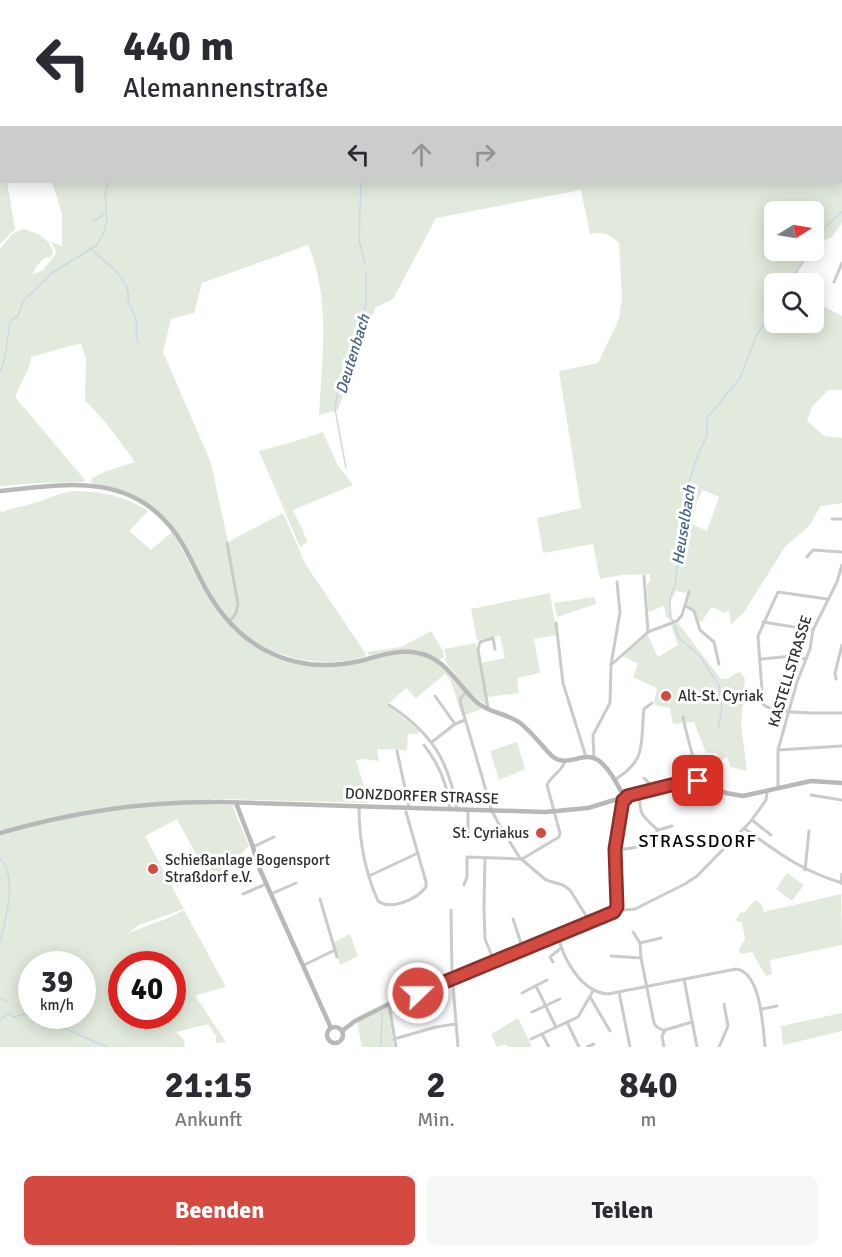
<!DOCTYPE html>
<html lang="de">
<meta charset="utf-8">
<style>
:root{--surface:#fff;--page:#f7f7f7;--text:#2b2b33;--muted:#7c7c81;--accent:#d44a40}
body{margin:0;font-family:Signika,sans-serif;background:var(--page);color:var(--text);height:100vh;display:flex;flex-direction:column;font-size:22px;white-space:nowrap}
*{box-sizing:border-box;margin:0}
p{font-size:20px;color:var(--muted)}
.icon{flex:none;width:33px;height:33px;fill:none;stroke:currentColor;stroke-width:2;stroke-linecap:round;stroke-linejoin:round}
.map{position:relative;height:1047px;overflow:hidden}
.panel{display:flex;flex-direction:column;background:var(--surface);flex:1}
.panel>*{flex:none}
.banner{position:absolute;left:0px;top:0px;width:843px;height:183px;box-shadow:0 3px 15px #0003;background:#fff;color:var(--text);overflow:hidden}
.needle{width:39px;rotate:79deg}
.fabs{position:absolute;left:764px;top:201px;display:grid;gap:12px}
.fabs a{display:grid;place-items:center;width:60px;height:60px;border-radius:9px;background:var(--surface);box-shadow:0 3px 15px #0003;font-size:30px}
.speed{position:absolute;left:18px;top:951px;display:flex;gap:12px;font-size:30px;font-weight:700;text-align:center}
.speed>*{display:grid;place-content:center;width:78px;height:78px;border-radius:50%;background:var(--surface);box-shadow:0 3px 15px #0003;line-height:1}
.speed small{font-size:15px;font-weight:400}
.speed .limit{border:9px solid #d22;background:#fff;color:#111}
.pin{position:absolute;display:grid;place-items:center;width:51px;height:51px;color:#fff;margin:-26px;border-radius:12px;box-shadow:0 3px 9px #0006}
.me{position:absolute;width:66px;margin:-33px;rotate:68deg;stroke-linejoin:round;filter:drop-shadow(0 0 4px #0008)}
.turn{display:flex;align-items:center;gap:21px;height:126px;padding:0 24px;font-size:27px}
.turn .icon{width:78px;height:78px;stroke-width:2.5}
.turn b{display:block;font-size:42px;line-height:51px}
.lanes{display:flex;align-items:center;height:57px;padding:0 24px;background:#0003;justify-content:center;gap:30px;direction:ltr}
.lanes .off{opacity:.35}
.eta{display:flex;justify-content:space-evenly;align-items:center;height:102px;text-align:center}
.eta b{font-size:36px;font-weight:700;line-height:42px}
.action{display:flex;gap:12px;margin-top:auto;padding:12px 24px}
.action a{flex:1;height:69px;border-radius:9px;background:var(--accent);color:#fff;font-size:24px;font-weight:700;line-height:69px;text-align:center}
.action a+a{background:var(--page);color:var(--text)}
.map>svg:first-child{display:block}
.green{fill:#e2eadd;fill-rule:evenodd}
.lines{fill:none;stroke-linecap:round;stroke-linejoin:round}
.stream{stroke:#cad8e8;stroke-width:1.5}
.street{stroke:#cbcbcb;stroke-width:3}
.secondary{stroke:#b8b8b8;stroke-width:4.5}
.route-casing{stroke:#8a302a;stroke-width:15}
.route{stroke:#d44a40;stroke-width:10}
.poi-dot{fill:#d44a40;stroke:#fff;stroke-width:2}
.labels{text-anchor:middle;stroke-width:6;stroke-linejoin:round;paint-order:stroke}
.street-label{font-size:15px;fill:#2e2e2e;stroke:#fff}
.poi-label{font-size:15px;fill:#2e2e2e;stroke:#fff;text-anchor:start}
.water-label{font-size:16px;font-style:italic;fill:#446488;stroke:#fff}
.quarter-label{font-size:18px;letter-spacing:1.5px;fill:#000;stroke:#fff}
</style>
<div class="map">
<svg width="842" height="1047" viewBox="0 0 842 1047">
<rect width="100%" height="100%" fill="#fff"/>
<g class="green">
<path d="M71,0H842V223L832,237L817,243L813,249V212H774V250L812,251L797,273L809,278V283L774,284V322H813V297L817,303L842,316V390H828L812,407L807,421L824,436L842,438V503L821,506L809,526L785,547L744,612L731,625L729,610L725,613L712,607L702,621L698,622L696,612L687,604V593L676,591L670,602L673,620L671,621L666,617L664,606L648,612L647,584L650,581V574L622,575L600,579L593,544L543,553L537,518L581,508L559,371L598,363L619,319L622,298L619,243C610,234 603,231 590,234L581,190L436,218L393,299L375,308L338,410L319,415C322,358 331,299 308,245L202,283L194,313L171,319L163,352L211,463L228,542L283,513L306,565L366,654L365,657C305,673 243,650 211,596C195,568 182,533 158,511C139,494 116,487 91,483L92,478L104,472L135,462L106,423L85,400L86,359L81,343L31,357L29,367L15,397L85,480L84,482L39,483L0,486V249L12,234L22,229C36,232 52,239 53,254L50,258L46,257C40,262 35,267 33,274L43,270L57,252L51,242L62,246V214L52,182H842V2ZM703,490L719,497L707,531L692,524L697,501Z"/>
<polygon points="0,34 2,182 7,182 15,229 0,244"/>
<polygon points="323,432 337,464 353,485 293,510 308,542 300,547 259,451 293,442"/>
<path d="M74,491C103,492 123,495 148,511L129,531L151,550L172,532C188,557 198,584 215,608C237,639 286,668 325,667C338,666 352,662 365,659C387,655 412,649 433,660C450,670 465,694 482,709L462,716L450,679L445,674L416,698L406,688L387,705L420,731L418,734H408L407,750L377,749L379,761L361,759L356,760L369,803L214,799L205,802L204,804L232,805L249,846L212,884L177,819L145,836L184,909L139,925L127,934C146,925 166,921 184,910L226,987L197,995L196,997L226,1042L216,1043V1036L208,1024L176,1032L184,1040L185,1047H0V511L3,512C15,506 20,508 31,504C46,500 58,493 74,491ZM32,964H82V1016H32ZM122,964H172V1016H122Z"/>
<polygon points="550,593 557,635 534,639 540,673 517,678 519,693 487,697 481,663 505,658 500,636 477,640 471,609"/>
<polygon points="595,597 596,604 557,617 554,603"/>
<polygon points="678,623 721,679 730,678 734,674 740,672 745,679 741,724 747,771 731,767 727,757 720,761 716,753 706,753 694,722 673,724 670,708 655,705 654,701 657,688 633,677 638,664 623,656 647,633 658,657 678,645 671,625"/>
<path d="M431,631L443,651L444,657L440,660C417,647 395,649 371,656L366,652L401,647Z"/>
<polygon points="476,643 487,702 486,705 469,692 445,661 446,656 444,649"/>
<polygon points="517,742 525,769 499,780 490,751"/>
<polygon points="787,873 804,885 792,901 776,889"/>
<polygon points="841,894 842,945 775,959 770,961 772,974 766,976 752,952 740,954 739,949 745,939 742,922 735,921 741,912 744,913 755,900 761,903 764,912"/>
<polygon points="350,934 358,956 340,965 333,943"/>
<polygon points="388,1007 394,1047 362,1047 357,1021"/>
<polygon points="842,1013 842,1031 783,1045 781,1026"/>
<polygon points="518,1018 532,1047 508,1047 506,1044 497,1047 491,1034"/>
</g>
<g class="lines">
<g class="stream">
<polyline points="164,0 164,2"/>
<polyline points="735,0 744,2"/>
<polyline points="395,2 396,0"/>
<polyline points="783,2 796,0"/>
<polyline points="361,182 359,240 365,264"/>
<polyline points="92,220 98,219 104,214"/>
<polyline points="813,245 824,228 842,212"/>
<path d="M91,249C104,261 124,274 128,292C129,295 128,298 128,301C130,308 134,313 136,319C138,329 134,331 138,342"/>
<polyline points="789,284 810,250"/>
<path d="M0,371C6,363 8,334 10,321L18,316L23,301L52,273L97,245L104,232L107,220L105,196L108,182"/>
<polyline points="346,468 335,409 338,390 366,305 366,274"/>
<polyline points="673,621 670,616 670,597 675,585 678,559 683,536 686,492 698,454 707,436 707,418 740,378 756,337 774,307"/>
<polyline points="674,624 679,638 699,655 719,685 722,707 718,729"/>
<path d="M0,858C18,877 6,920 0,942"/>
<polyline points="0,998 7,1001"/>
<polyline points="0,1020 8,1013 14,1017 24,1014 50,1022 107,1047"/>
<polyline points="381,1047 382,1013"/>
</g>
<g class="street">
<polyline points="834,282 842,263"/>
<polyline points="832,519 842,519"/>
<polyline points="227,543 238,604 236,613 230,621"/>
<polyline points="807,557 813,550 842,552"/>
<polyline points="644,576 648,632"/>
<path d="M827,599L778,592L758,636L763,704C772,715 827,713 842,713"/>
<polyline points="686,606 694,611 700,630 714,642 719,664"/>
<polyline points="763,622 813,630"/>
<polyline points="556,623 563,683 586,757"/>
<polyline points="761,659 793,656 806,659"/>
<polyline points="611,665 648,632 677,621 682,615 689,592"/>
<polyline points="836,679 835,673 842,645"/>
<polyline points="466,692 460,699 461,705 492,811 501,828 520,858 546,880 563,885 570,890 590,922"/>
<polyline points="435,696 455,724"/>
<path d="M389,705C431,732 449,761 457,809"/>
<polyline points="488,708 478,650 480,642 493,638 495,649"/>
<path d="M683,717C687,739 695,759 698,781"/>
<polyline points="432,742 455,724 465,720"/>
<path d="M424,745C438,763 448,786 450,809"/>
<polyline points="778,750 842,746"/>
<polyline points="397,751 409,807"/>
<polyline points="594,758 593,735 610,703 611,665 620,612 617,582"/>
<polyline points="644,778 655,789"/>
<path d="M614,780C648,760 640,744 644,709L652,703"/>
<polyline points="778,788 778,750 797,682 810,649 813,630 837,582 842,565"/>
<polyline points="811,795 842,800"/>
<path d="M359,806C359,837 365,872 378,901C391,911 417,899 426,887V882L406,812"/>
<polyline points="468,810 468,835"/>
<polyline points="752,820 771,835"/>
<path d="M745,829C780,854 800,870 842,883"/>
<polyline points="658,830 672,826"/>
<polyline points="253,847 274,837"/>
<path d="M615,849C634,850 647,846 658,830C642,816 639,815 640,793"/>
<polyline points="485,858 484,907 485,939 494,961"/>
<polyline points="805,870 809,831"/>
<polyline points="369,876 418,853"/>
<polyline points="841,883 842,874"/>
<path d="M464,885L467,877V857L522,859L559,837L560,833L547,785C551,775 562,772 565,761"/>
<polyline points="243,894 266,884"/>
<polyline points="271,894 296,883"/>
<polyline points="320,899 337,957"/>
<polyline points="616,909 624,910 635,909 685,884 697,876 751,821 766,800 767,792"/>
<polyline points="451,910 452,973 458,1047"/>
<polyline points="513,919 523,949"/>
<polyline points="633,932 640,943 641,958"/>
<path d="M558,935C563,959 581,992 608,994L736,969C761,972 763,1027 765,1047"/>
<polyline points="640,943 661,938"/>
<polyline points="611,956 641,958 654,1023 657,1027 664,1031"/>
<polyline points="553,962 550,957 561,948"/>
<polyline points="304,965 335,950"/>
<polyline points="684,979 697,1047"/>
<polyline points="536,986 556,1027"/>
<polyline points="619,992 630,1047"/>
<polyline points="522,993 547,980"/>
<polyline points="590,997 610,1031"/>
<polyline points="389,1004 396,1047"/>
<polyline points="762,1009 777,1006"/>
<polyline points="532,1012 560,999"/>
<polyline points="567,1022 579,1047"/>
<polyline points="542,1034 549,1047"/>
<polyline points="394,1039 436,1027 456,1024"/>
<polyline points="531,1039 578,1017 593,991"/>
<polyline points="587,1047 594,1044"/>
<polyline points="664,1047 662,1036 665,1030 692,1022"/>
<polyline points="719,1047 728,1026 724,1004"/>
</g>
<g class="secondary">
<path d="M0,491C61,485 124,472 169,525C182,540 190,558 199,576C214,607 235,635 267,651C296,666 329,668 360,661C379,656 398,649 418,653C447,658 458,687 479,704C491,713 508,714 520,723C532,732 541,745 552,756C567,769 583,750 598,760C609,768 616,782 622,793"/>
<polyline points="627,796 687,781 704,783 726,793 743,796 811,781 842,783"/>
<polyline points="236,803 253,847 257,863 331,1028"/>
<path d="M0,833C72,812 145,801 220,802L545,812L588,808L621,798"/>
<circle cx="335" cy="1035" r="8"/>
<polyline points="342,1031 355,1021 389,1004 614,912 617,907 615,849 623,800"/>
</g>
</g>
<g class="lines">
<defs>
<polyline id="route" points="418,993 614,912 617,907 615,849 623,800 626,799 627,796 687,781 698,781"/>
</defs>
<use href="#route" class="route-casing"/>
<use href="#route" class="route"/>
</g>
<g class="poi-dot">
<circle cx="666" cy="696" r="6"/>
<circle cx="541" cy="833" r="6"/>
<circle cx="153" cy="869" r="6"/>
</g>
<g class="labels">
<g class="street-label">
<text transform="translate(790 671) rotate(-73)" y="5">KASTELLSTRASSE</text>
<text transform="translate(422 796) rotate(2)" y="5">DONZDORFER STRASSE</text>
</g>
<g class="poi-label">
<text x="678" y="701">Alt-St. Cyriak</text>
<text x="529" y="838" text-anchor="end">St. Cyriakus</text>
<text x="165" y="865">Schießanlage Bogensport<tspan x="165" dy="17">Straßdorf e.V.</tspan></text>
</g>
<g class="water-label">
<text transform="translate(352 354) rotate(-73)" y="6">Deutenbach</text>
<text transform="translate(683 525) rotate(-81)" y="6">Heuselbach</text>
</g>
<g class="quarter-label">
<text x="698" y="847">STRASSDORF</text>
</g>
</g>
</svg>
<div class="fabs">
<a><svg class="needle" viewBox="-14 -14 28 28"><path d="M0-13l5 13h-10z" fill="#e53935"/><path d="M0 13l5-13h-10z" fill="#7c7c81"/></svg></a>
<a><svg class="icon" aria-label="search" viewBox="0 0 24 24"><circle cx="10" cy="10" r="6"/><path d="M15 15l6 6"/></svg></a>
</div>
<div class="speed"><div>39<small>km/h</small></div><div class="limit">40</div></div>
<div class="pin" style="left:698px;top:781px;background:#d93025"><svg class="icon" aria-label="arrive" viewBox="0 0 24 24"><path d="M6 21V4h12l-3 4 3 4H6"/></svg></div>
<svg class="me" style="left:418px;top:993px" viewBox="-20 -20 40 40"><circle r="17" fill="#d44a40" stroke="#fff" stroke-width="3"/><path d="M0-11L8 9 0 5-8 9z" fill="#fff"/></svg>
<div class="banner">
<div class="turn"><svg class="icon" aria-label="left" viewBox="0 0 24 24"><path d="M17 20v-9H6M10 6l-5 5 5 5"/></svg><div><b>440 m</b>Alemannenstraße</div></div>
<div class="lanes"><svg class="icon" aria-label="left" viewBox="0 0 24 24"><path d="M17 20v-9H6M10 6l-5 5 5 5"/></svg><svg class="icon off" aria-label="ahead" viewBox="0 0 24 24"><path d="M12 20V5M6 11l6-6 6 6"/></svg><svg class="icon off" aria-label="right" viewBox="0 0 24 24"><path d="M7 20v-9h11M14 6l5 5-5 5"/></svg></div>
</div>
</div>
<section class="panel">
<div class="eta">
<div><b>21:15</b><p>Ankunft</p></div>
<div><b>2</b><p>Min.</p></div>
<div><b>840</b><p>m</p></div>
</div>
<div class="action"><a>Beenden</a><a>Teilen</a></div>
</section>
